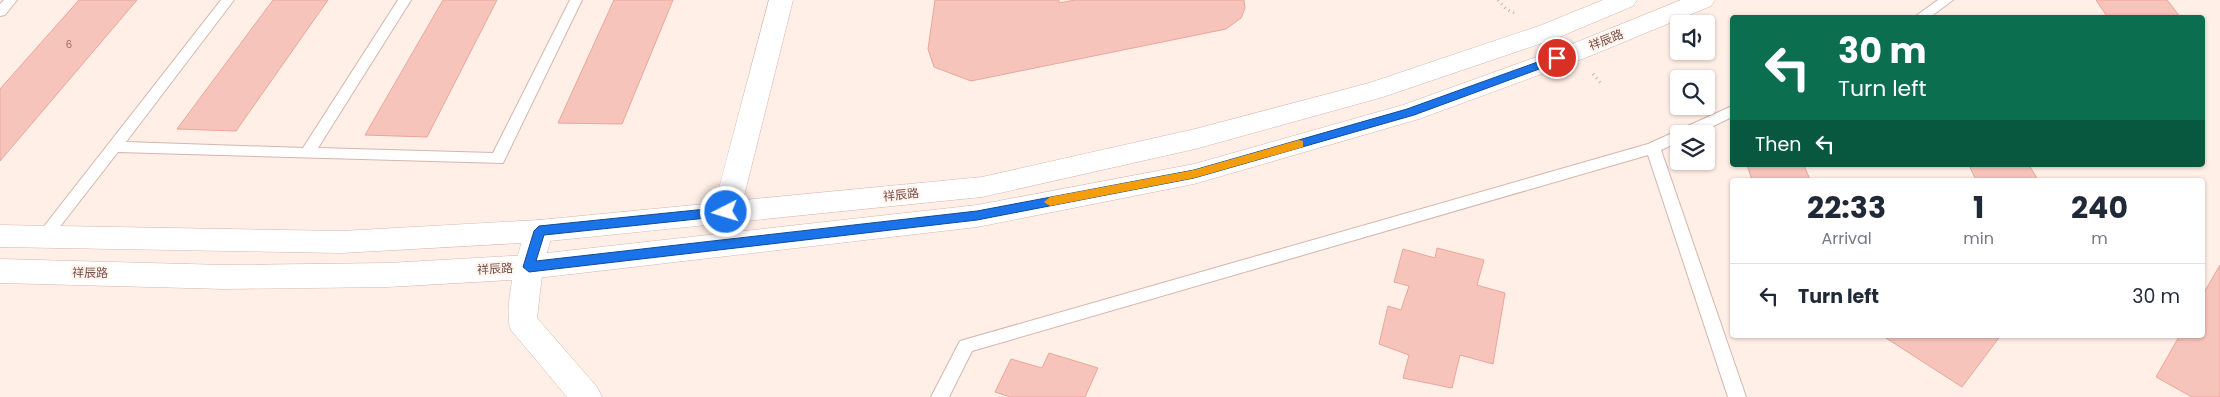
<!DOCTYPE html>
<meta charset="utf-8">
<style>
:root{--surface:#fff;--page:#f2f2f3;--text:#1f2937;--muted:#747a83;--line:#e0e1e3}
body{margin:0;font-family:Poppins,"Noto Sans SC",sans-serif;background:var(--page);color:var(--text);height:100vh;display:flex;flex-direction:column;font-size:19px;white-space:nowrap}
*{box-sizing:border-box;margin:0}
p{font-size:16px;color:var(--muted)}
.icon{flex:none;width:28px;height:28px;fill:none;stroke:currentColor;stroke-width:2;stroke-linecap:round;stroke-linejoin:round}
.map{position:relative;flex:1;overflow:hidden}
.sheet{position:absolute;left:1730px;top:178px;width:475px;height:160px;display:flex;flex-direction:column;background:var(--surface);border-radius:5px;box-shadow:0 1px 4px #0004}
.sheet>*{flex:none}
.guide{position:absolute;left:1730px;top:15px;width:475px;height:152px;border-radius:5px;box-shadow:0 1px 4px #0004;background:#0b6e4f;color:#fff;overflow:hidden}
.buttons{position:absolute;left:1670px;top:15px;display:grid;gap:10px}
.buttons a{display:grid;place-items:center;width:45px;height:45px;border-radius:5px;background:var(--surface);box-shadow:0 1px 4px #0004;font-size:25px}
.pin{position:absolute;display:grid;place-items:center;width:42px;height:42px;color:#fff;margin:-21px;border:2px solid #fff;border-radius:50%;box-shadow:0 1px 5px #0007}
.me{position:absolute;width:55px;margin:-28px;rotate:265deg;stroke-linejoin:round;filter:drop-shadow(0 0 4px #0008)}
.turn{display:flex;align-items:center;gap:18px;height:105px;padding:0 25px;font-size:22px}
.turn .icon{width:65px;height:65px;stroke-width:2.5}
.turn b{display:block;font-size:35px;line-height:42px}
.then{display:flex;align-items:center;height:48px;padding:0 25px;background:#0003;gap:10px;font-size:19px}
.eta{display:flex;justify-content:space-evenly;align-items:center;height:85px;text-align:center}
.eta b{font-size:30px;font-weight:700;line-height:35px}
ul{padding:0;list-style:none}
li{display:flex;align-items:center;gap:15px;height:65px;padding:0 25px;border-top:1px solid var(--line)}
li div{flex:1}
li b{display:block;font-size:19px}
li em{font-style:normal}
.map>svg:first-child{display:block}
.building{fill:#f7c4bb;stroke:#eca599}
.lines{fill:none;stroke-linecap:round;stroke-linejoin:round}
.service-casing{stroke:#d5b5ad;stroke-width:2}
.minor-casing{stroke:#d5b5ad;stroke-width:1}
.tertiary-casing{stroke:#d5b5ad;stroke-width:1}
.path{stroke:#dda79d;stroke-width:3;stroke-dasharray:1 4;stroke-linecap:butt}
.service{fill:#fff;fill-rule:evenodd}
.minor{fill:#fff;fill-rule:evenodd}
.tertiary{fill:#fff;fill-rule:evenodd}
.route{fill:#1a73e8;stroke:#114b97}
.slow{fill:#f59e0b}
.labels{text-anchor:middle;stroke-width:4.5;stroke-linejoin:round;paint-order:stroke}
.number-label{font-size:10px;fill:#9b6b64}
.street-label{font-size:12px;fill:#7c4d47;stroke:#fff5ef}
</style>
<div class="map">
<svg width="2220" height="397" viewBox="0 0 2220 397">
<rect width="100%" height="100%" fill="#ffefe6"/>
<g class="building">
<polygon points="79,0 137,0 0,161 0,89"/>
<polygon points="273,0 328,0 236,131 177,129"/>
<polygon points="443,0 497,0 427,137 365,135"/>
<polygon points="614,0 673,0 622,124 558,123"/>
<polygon points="935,0 1059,0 1059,3 1075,0 1244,0 1245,8 1241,18 1226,29 971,81 934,67 928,49"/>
<polygon points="2096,0 2167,0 2181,18 2108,18"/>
<polygon points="1747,165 1804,165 1810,180 1752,180"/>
<polygon points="1969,165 2029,165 2038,180 1976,180"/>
<polygon points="1437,248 1484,260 1477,285 1505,293 1493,364 1460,355 1452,388 1403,378 1409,355 1379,344 1388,306 1401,310 1409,286 1394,282 1403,249 1435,258"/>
<polygon points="2220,265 2220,397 2192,397 2156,377 2180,335 2202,335 2202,296"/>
<polygon points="1889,335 2001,335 1962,387 1886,338"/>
<polygon points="1049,353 1098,368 1085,397 1010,397 995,392 1011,359 1042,368"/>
</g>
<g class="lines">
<defs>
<g id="service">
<polygon points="4,0 17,0 5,15 0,16 0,4"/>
<polygon points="221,0 234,0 126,142 303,148 398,0 411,0 318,148 493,153 570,0 582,0 503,163 118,152 48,242 43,244 38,242 35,238 38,234"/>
<polygon points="1938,0 1953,0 1929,18 1913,18"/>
<polygon points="1732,106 1732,117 1697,134 1679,134 1679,142 1661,150 1746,397 1728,397 1648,155 972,351 949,397 931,397 960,341 1648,144"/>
</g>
<path id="minor" d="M539,220L549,223L553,231L543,267L537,318L597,387L602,397H567L511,330C502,311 519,243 529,223Z"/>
<g id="tertiary">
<polygon points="769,0 793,0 743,200 982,177 1195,129 1369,83 1539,26 1603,0 1637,0 1633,6 1557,38 1383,97 1195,149 982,197 539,242 342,253 0,247 0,225 342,231 539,220 715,203"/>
<polygon points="1681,0 1715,0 1711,6 1585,58 1419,119 1194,184 977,227 529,279 388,287 225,289 0,283 0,259 225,265 388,263 529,255 977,205 1194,164 1403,105 1567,46"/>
</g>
</defs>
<use href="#service" class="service-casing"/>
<use href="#minor" class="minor-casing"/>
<use href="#tertiary" class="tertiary-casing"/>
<g class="path">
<polyline points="1498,0 1506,9 1516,14"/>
<polyline points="1593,74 1602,85"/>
</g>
<use href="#service" class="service"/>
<use href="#minor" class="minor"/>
<use href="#tertiary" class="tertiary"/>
</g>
<polygon class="route" points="1557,55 1562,58 1561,61 1414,115 1194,178 977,220 529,272 523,267 534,231 539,226 726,207 732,212 726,216 544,235 536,261 977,211 1194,170 1407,109"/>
<polygon class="slow" points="1299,140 1303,141 1303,147 1194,178 1050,206 1044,202 1050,197 1194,170"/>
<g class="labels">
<g class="number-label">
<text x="69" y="48">6</text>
</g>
<g class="street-label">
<text transform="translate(1606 40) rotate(-21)" y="4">祥辰路</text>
<text transform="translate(901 195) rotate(-6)" y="4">祥辰路</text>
<text transform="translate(495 269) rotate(-3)" y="4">祥辰路</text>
<text transform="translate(90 273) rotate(1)" y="4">祥辰路</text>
</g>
</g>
</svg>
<div class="buttons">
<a><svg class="icon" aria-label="sound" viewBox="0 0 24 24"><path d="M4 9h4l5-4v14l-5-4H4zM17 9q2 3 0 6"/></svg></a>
<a><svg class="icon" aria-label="search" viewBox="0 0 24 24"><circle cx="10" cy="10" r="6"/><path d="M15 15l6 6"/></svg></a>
<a><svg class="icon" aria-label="layers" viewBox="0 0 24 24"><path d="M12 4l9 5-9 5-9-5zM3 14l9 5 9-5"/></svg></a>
</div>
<div class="pin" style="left:1557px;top:58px;background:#d93025"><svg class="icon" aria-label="arrive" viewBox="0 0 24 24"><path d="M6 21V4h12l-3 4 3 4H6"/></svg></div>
<svg class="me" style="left:726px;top:212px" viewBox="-20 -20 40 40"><circle r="17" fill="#1a73e8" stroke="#fff" stroke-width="3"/><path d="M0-11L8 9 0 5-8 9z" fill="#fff"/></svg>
<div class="guide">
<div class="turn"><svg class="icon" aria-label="left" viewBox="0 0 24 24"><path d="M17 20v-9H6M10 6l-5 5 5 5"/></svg><div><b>30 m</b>Turn left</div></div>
<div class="then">Then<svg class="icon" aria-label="left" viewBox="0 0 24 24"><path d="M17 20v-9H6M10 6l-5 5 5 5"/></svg></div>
</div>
<section class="sheet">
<div class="eta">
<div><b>22:33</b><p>Arrival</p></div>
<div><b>1</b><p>min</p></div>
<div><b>240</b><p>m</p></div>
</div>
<ul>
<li><svg class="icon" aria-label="left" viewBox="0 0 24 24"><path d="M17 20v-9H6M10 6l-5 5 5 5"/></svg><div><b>Turn left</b></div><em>30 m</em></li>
</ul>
</section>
</div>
